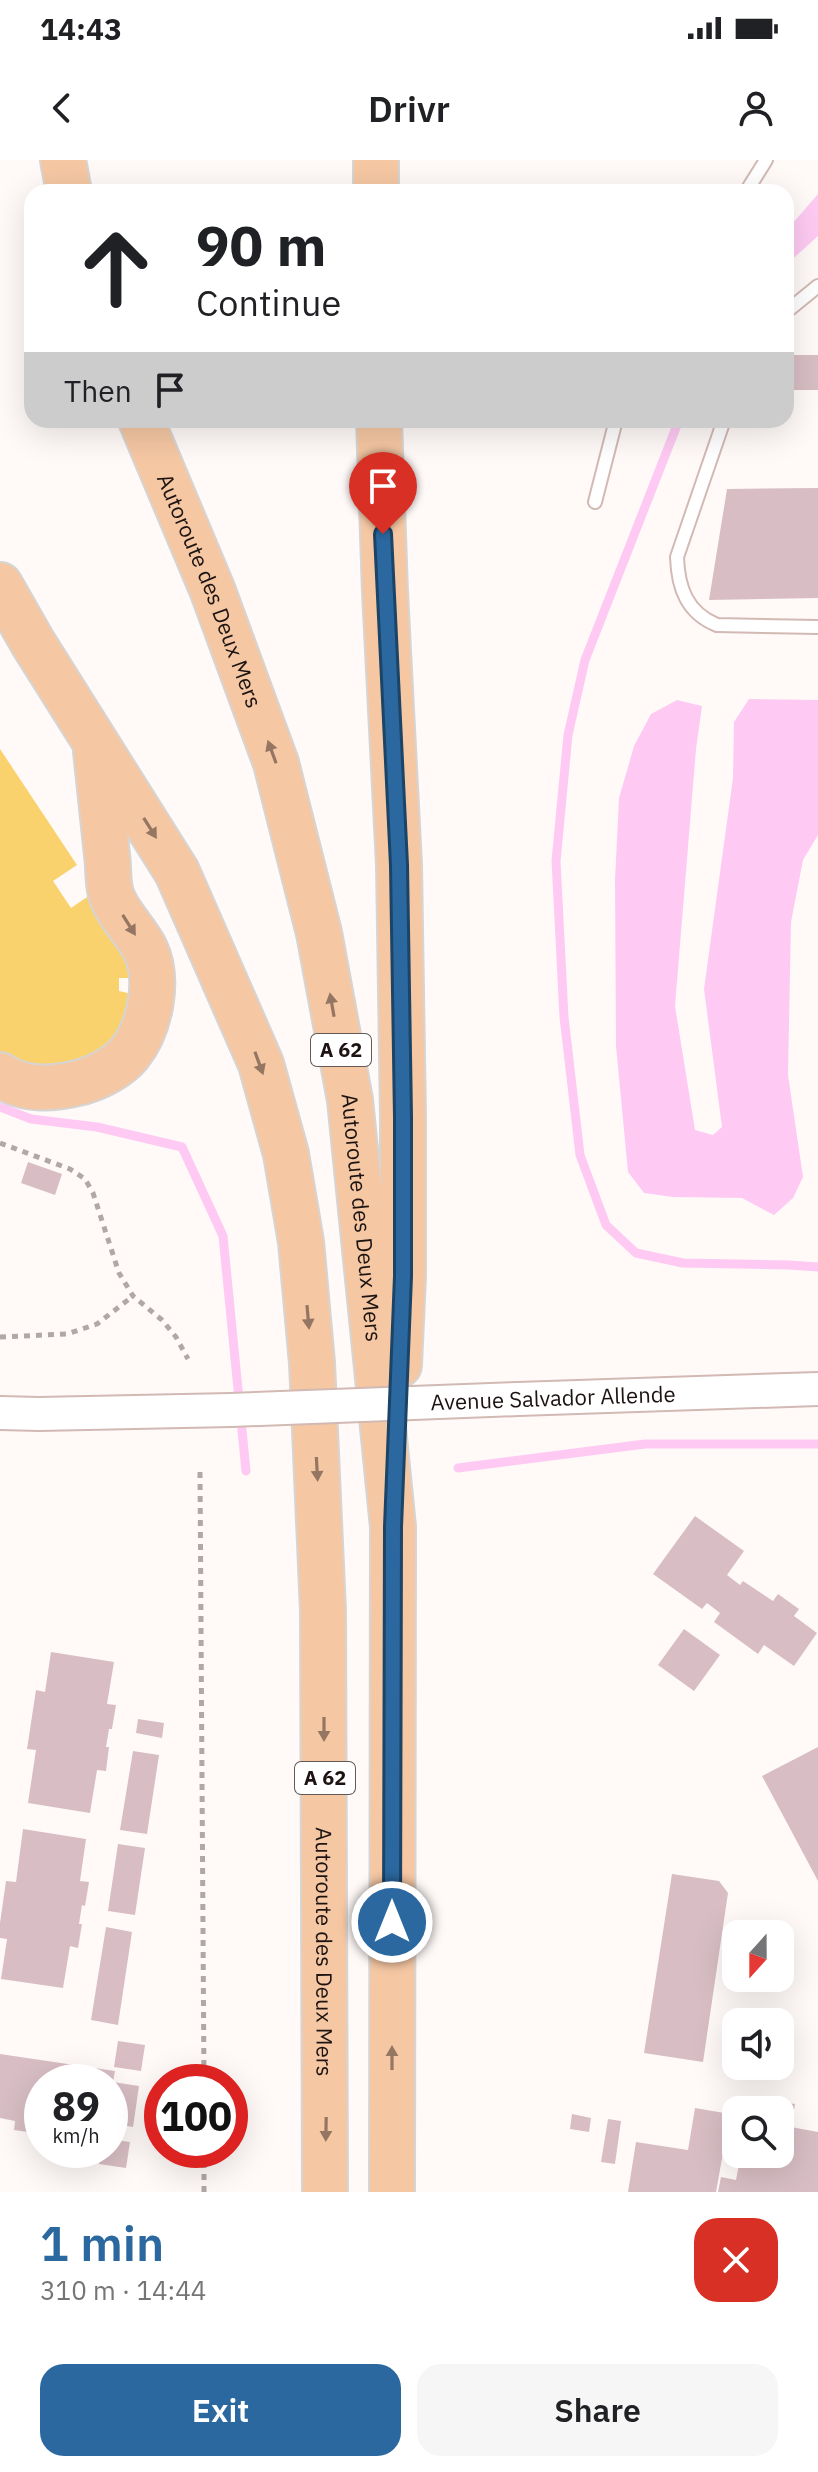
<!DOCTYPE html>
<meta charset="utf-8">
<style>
:root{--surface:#fff;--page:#f6f6f6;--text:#202124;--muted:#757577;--accent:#2a689f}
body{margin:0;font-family:"IBM Plex Sans",sans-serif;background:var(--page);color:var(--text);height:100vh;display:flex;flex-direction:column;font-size:30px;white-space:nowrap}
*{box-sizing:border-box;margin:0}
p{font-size:26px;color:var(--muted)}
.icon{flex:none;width:44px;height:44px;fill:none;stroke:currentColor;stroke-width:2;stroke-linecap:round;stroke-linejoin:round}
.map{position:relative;height:2032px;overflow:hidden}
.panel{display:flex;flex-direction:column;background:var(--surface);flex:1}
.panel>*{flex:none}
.guide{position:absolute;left:24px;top:24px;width:770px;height:244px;border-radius:24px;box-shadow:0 8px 32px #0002;background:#fff;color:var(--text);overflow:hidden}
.needle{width:52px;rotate:201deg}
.buttons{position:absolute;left:722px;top:1760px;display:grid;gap:16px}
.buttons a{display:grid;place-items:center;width:72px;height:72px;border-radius:16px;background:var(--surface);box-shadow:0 8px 32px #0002;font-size:40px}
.speed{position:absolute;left:24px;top:1904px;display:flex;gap:16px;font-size:40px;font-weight:700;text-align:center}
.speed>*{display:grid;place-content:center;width:104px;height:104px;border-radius:50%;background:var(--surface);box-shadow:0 8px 32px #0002;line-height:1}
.speed small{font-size:20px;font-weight:400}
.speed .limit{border:12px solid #d22;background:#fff;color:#111}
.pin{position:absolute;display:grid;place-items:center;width:68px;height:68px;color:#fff;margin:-82px -34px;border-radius:50% 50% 50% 0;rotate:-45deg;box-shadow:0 0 8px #0007}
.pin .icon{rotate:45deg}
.me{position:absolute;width:88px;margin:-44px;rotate:0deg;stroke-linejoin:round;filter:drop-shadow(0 0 6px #0008)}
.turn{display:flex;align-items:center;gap:28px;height:168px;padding:0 40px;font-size:36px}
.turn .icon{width:104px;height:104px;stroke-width:2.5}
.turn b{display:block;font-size:56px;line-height:68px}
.then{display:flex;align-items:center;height:76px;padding:0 40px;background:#0003;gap:16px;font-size:30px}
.round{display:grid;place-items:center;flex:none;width:84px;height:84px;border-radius:24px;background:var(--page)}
.head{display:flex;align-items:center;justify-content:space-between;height:136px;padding:0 40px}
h1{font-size:48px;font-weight:600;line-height:60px;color:var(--accent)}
.button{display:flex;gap:16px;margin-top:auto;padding:16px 40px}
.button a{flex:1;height:92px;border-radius:24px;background:var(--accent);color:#fff;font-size:32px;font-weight:600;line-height:92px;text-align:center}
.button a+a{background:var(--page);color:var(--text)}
.status{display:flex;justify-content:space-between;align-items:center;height:56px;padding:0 40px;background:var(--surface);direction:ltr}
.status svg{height:22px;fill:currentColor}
header{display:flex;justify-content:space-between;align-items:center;height:104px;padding:0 40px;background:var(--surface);font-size:36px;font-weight:600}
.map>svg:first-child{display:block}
.green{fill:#f9d26e}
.water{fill:#fecaf3}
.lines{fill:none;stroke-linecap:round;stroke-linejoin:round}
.stream{stroke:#fecaf3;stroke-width:9}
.building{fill:#d8bec4}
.service-casing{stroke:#d2b9b4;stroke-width:16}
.tertiary-casing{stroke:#d2b9b4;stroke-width:36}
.motorway-casing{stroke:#d6d5d4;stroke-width:48}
.path{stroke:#afa8a6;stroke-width:5;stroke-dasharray:6 6;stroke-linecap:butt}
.service{stroke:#fff;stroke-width:12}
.tertiary{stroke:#fff;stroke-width:32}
.motorway{stroke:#f5c7a3;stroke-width:44}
.tertiary-bridge-casing{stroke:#d2b9b4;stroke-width:36;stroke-linecap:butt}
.tertiary-bridge{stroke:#fff;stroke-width:32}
.oneway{fill:#947662}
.route-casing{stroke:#1b4467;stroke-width:20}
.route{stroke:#2a689f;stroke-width:14}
.labels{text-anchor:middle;stroke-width:6;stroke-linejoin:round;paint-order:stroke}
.shield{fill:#fff;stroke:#615a59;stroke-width:2}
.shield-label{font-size:20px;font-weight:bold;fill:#1d1412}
.street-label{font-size:22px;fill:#1d1412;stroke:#fff}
</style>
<div class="status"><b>14:43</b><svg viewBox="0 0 49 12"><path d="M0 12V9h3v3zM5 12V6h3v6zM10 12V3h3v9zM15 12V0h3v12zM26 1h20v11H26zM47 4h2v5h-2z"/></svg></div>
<header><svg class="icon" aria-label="back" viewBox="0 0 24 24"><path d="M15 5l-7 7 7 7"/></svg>Drivr<svg class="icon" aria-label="person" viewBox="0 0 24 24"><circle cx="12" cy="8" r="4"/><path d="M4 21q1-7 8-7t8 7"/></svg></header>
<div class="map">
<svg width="818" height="2032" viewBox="0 0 818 2032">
<rect width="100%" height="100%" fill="#fffaf8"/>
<polygon class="green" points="0,589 77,705 53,721 71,748 93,733 136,818 119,818 119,831 136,835 130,859 105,893 62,912 0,899"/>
<g class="water">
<polygon points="818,34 818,76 786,105 786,71"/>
<polygon points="749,539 818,540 818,675 803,700 791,762 788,915 803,1017 793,1038 774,1055 742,1038 673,1037 644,1033 628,1012 616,886 615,720 619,638 634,586 651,554 677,540 702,546 696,589 675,846 695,970 713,975 722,967 704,829 733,618 734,562"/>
</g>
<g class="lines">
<g class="stream">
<polyline points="679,260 585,500 568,575 556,701 564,857 580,995 606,1065 636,1093 683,1103 789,1105 818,1107"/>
<polyline points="0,947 31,959 97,967 182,987 223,1076 246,1311"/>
<polyline points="458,1308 645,1284 818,1284"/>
</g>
</g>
<g class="building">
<polygon points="787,195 818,195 818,230 786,230"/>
<polygon points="818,328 818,438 709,440 727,329"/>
<polygon points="28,1002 62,1014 55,1035 21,1023"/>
<polygon points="695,1356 744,1391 727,1415 740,1425 743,1421 773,1441 778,1434 799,1449 794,1456 817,1473 794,1506 764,1485 758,1494 714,1462 720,1453 707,1443 702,1449 653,1414"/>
<polygon points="684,1469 720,1495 694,1531 658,1505"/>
<polygon points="51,1492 114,1502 107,1544 116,1545 112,1569 109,1569 106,1587 109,1587 106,1611 97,1610 90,1653 28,1643 36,1590 27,1589 36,1530 45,1532"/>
<polygon points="138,1559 164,1563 162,1578 136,1573"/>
<polygon points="818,1587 818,1721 762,1616"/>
<polygon points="133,1591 159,1595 147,1674 120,1670"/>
<polygon points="23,1669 86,1679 80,1721 89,1722 85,1746 82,1745 79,1764 82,1764 78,1788 70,1786 63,1828 1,1819 7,1779 0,1778 0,1763 6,1721 16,1722"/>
<polygon points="118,1684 145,1688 135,1755 108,1751"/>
<polygon points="672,1714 719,1721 728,1733 703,1902 644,1893"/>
<polygon points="106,1767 132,1772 118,1865 91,1860"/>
<polygon points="118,1881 145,1885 141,1911 114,1907"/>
<polygon points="0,1894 115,1911 113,1922 139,1926 133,1967 110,1963 110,1922 42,1922 42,1974 14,1970 15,1961 0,1958"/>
<polygon points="751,1937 795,1944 791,1967 818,1972 818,2032 718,2032 721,2017 736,2020 741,1994 780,1994 780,1950 748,1950"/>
<polygon points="695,1948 730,1954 716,2032 628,2032 636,1982 688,1990"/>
<polygon points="572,1954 591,1958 589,1972 570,1969"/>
<polygon points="608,1959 621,1961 615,2004 601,2002"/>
<polygon points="110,1979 130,1982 126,2008 99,2004 102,1990 110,1990"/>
</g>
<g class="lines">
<defs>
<g id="service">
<polyline points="746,32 766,0"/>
<polyline points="786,152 818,126"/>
<path d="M724,260L677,397C678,428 687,453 717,465L818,467"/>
<polyline points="595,342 616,260"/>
</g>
<g id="tertiary">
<polyline points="518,1239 818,1229"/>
<polyline points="0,1253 39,1254 231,1250"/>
</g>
<g id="motorway">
<polyline points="63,0 69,32"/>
<polyline points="376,32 376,0"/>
<path id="s1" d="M141,260L212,429L276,603L319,773L350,940L393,1367L392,2032"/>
<polyline points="379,260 385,432 399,705 403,957 403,1116 399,1205"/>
<path id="s2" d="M0,425L33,483L177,712L261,904L286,994L301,1082L312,1203L323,1451L325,2032"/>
<path d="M0,915C26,932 54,929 82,922C99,917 118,907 129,894C150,868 160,820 145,789C136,771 119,756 112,737C107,725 109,708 107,695C103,660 100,626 96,591"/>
</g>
</defs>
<use href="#service" class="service-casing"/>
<use href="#tertiary" class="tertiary-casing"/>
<use href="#motorway" class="motorway-casing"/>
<g class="path">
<polyline points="0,983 70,1009 85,1019 93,1033 119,1113 133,1136 162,1160 176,1177 188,1199"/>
<polyline points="0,1177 67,1174 97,1164 133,1136"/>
<polyline points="200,1312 204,1922"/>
<polyline points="204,2032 204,1990"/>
</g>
<use href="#service" class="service"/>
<use href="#tertiary" class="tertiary"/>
<use href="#motorway" class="motorway"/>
<defs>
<polyline id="tertiary-bridge" points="231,1250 518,1239"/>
</defs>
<use href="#tertiary-bridge" class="tertiary-bridge-casing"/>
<use href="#tertiary-bridge" class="tertiary-bridge"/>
</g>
<defs><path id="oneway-solid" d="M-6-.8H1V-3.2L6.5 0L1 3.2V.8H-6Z" transform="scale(2)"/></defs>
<g class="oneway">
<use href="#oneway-solid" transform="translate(272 592) rotate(-110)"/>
<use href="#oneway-solid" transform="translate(150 668) rotate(58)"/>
<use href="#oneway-solid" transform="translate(129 765) rotate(58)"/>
<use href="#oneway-solid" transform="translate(332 845) rotate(-100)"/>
<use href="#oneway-solid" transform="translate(259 903) rotate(70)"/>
<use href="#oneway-solid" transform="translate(308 1157) rotate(85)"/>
<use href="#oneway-solid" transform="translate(317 1309) rotate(87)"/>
<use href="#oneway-solid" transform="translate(324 1569) rotate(90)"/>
<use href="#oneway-solid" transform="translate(392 1898) rotate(-90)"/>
<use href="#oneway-solid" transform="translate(326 1969) rotate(91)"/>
</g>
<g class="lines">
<defs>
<polyline id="route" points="383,374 399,705 403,957 403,1116 393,1367 392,1762"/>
</defs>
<use href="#route" class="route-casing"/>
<use href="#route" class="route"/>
</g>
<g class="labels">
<g class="shield">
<rect x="311" y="874" width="60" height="32" rx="6"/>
<rect x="295" y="1602" width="60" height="32" rx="6"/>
</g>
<g class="shield-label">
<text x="341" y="897">A 62</text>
<text x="325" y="1625">A 62</text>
</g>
<g class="street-label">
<text dy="8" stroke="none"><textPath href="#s1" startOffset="184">Autoroute des Deux Mers</textPath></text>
<text dy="8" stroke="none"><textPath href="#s1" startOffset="832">Autoroute des Deux Mers</textPath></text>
<text transform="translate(553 1238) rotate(-2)" y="8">Avenue Salvador Allende</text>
<text dy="8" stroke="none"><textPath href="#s2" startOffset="1440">Autoroute des Deux Mers</textPath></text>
</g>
</g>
</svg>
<div class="buttons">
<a><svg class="needle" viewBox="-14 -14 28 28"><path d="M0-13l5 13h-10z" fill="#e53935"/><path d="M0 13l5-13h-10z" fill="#757577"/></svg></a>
<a><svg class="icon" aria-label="sound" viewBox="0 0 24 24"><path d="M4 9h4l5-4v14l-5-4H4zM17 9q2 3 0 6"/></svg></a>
<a><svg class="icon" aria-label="search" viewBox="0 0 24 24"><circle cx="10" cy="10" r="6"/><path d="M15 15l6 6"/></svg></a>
</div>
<div class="speed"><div>89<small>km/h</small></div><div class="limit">100</div></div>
<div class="pin" style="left:383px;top:374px;background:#d93025"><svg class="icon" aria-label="arrive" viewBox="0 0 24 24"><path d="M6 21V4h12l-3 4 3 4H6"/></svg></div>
<svg class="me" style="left:392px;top:1762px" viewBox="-20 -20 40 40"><circle r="17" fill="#2a689f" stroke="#fff" stroke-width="3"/><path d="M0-11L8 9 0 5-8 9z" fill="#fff"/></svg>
<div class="guide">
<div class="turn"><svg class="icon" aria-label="ahead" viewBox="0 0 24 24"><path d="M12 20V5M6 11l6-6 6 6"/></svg><div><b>90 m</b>Continue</div></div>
<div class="then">Then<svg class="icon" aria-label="arrive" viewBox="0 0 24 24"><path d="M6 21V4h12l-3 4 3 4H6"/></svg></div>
</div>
</div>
<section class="panel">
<div class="head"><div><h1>1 min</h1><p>310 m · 14:44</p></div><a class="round" style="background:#d93025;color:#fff"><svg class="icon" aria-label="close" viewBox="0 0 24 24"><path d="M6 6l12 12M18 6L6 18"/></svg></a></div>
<div class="button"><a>Exit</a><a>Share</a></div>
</section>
